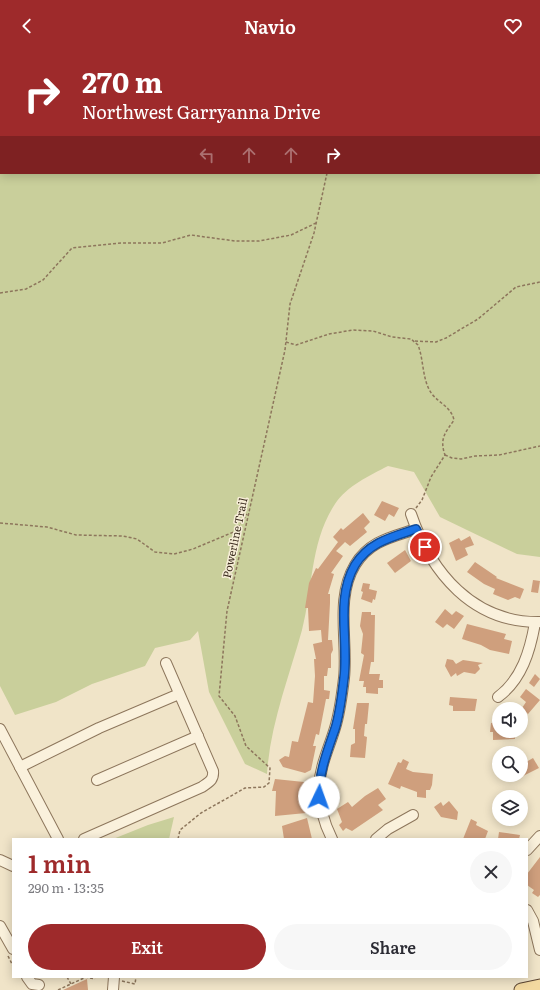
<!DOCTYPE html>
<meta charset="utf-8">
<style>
:root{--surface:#fff;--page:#f7f7f7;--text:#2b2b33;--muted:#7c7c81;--accent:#9e2a2b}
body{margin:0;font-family:Literata,serif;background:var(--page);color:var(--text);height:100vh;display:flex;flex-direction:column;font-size:15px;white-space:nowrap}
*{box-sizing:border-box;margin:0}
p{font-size:13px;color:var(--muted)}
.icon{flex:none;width:22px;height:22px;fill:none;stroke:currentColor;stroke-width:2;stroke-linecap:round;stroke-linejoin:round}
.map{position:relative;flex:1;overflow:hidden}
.side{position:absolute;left:12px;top:786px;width:516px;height:140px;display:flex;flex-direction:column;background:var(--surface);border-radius:0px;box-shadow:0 2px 10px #0003}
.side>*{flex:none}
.banner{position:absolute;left:0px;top:0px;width:540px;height:122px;box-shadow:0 2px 10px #0003;background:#9e2a2b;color:#fff;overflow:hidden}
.tools{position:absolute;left:492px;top:650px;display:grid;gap:8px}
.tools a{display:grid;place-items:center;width:36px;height:36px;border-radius:50%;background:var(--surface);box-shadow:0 2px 10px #0003;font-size:20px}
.pin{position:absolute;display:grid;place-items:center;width:34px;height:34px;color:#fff;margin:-17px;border:2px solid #fff;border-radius:50%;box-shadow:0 1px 4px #0007}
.me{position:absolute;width:44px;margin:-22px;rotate:3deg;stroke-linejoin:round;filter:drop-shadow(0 0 3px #0008)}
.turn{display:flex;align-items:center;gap:14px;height:84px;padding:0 16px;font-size:18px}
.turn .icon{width:52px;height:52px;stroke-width:2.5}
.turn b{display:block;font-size:28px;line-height:34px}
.lanes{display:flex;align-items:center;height:38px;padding:0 16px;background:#0003;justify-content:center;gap:20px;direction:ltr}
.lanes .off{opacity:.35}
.round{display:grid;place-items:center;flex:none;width:42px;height:42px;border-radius:21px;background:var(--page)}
.summary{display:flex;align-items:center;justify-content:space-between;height:68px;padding:0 16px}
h1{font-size:24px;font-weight:600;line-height:30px;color:var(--accent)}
.cta{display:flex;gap:8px;margin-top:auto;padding:8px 16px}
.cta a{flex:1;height:46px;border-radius:24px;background:var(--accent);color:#fff;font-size:16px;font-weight:600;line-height:46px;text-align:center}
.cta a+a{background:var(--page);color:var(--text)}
header{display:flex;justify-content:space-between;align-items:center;height:52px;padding:0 16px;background:var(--accent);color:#fff;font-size:18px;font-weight:600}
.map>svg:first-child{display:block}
.green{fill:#c9cf9b}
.building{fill:#cf9f7d}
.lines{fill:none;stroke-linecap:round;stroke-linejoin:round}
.minor-casing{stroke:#8d765c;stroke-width:12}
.major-casing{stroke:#5b4430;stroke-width:15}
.path{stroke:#8d765c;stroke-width:1.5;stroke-dasharray:3 2;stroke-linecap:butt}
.minor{stroke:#faf1dc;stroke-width:10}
.major{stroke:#f3d9a0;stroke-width:13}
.route-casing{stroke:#114b97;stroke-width:10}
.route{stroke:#1a73e8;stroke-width:7}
.labels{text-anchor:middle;stroke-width:3;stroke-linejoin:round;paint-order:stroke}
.street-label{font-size:11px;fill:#3d2e20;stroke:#f7eed8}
</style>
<header><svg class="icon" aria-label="back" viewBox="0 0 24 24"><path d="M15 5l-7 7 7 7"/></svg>Navio<svg class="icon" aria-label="heart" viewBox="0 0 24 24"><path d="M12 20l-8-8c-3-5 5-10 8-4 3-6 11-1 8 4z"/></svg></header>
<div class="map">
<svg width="540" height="938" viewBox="0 0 540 938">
<rect width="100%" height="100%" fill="#f0e4c8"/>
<g class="green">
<path d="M0,0H360L1,1V121H539L540,68V505L517,502L440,465L414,420L388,414C369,424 348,433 335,452C310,490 313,536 302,578C289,625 270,673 267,722L245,712L209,640L198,579L190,588L155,596L145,614L92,632L56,650L15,663L0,634Z"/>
<polygon points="174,765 169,787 113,787 148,773"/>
</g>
<g class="building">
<polygon points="382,449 399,456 394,465 389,462 385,469 374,463"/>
<polygon points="363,461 370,470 364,476 367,480 350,494 345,490 336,499 343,504 331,521 334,522 328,542 330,542 330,551 328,588 332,588 333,598 331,602 331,616 328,616 327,624 324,624 324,638 330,639 329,647 326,647 319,683 316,682 313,694 316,694 311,718 305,721 283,715 279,708 285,704 289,705 292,689 298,690 308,650 313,651 315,624 314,607 316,607 313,592 322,590 321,578 309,579 308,556 305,556 309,531 316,516 318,517 338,490 333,485 341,476 343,478"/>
<polygon points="470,484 474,493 465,496 468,503 456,509 449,491 459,486 461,489"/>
<polygon points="405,498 411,509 395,521 387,511"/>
<polygon points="475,510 497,525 496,526 524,537 520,547 515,545 508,548 493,542 495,537 484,532 467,520"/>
<polygon points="533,528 540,529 538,541 531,540"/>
<polygon points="363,531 370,532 369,537 377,539 375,548 373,547 372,551 361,547 363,540 361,539"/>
<polygon points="445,557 452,563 456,559 464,564 454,577 447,572 443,576 435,570"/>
<polygon points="362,560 371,560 371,563 375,563 374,610 371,610 369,622 380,622 379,628 383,628 383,636 378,636 378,642 366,641 366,635 363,635 364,629 359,629 364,603 361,601 363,582 360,574"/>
<polygon points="467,572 506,582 504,587 512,589 509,602 490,598 481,593 462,587"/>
<polygon points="447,607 453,608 456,612 463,608 483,611 478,613 480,617 475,622 464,620 457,624 456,621 451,625 445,614"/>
<polygon points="535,622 540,627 534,635 529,631"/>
<polygon points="526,637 540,648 528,662 522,656 526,650 520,645"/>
<polygon points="450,645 477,647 475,659 453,659 453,654 449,653"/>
<polygon points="357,651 369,651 367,672 365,672 364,684 367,685 365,706 350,705 351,693 355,691 355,677 353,677"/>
<polygon points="499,670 499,679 514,679 515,687 493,688 493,680 490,680 491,671"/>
<polygon points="533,706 539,716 521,725 521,713"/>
<polygon points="403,707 409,710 406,717 413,720 433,722 432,733 430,738 426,738 426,746 417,745 417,740 401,734 400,737 388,732 398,710 401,711"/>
<polygon points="275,727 304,730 301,748 304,748 306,761 275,764 276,739 272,739"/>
<polygon points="378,736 386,747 378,753 383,758 352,779 346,776 343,779 339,773 342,770 337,757 348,750 352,755 365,744"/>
<polygon points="449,749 458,760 457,768 441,765 434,755 441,750 443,754"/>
<polygon points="307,766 312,787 284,787 282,774"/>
<polygon points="471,767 477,770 476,773 488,779 485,787 463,787"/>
<polygon points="499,780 520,783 519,787 498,787"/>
<polygon points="540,805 540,843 538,845 532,841 534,838 527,833 527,822"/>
<polygon points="87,927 88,938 63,938"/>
</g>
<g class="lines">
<defs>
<g id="minor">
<path d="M411,462C431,521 473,571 540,570"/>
<path d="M498,645C522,627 530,599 535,571"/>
<polyline points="0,677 58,787"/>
<polyline points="20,715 99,676 179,642"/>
<polyline points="97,728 198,684"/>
<path d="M84,787L202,735C209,730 214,728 213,719L166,611"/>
<path d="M332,787C324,771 319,753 319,735C320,714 329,696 335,676C340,660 342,642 344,626C348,589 335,546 355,513C369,489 392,485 416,477"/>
<polyline points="376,787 388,777 413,763"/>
<polyline points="527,798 540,784"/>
<polyline points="0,808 13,814"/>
<polyline points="527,858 533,869 540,898"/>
<polyline points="0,874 13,897"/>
<polyline points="27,925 32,932 39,933"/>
<polyline points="113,938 114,925"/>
</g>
<polyline id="major" points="521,938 540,934"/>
</defs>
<use href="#minor" class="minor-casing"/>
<use href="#major" class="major-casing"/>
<g class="path">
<polyline points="260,0 262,1"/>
<polyline points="353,1 353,0"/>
<polyline points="0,241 26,237 43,228 72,196 121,191 162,191 191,183 235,189 259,189 291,183 316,171"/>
<polyline points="415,289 436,290 446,286 478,267 516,235 540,230"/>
<path d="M286,290L296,293L329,282L353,278L373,279L392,285L411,287L418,293C424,308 422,329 432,342C440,352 451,355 454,368C446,380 439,386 445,403L431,425L422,448L416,456"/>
<polyline points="445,403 452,406 461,407 475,404 499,403 540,394"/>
<polyline points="0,471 47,475 76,483 123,484 137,487 155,500 174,502 193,497 236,479 247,462"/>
<polyline points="178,787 180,778 201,761 245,736 264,735 269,731 270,716 246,694 235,664 219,644 227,559 285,298 290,252 314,181 327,121"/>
<polyline points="8,904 13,914"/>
<polyline points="67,925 71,932"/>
<polyline points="122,929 135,932 136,925"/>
<polyline points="58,938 86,925 95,927"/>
</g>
<use href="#minor" class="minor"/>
<use href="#major" class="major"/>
</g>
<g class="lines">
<defs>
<path id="route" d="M319,745C319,720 327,700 335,677C340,661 342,643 344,626C349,589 335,547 355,513C369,490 392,485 416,477L425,495"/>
</defs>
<use href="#route" class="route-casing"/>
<use href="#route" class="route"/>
</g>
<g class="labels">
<g class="street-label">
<text transform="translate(235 486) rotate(-78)" y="4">Powerline Trail</text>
</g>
</g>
</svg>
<div class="tools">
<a><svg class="icon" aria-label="sound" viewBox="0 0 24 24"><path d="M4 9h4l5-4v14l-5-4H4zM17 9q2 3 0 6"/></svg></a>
<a><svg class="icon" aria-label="search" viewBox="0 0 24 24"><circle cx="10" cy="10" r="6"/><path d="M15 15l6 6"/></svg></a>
<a><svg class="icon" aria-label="layers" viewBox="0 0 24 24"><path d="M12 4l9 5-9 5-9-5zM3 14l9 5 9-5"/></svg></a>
</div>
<div class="pin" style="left:425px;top:495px;background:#d93025"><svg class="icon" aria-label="arrive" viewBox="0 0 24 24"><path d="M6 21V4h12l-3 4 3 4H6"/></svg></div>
<svg class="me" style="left:319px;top:745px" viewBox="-20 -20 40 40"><circle r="19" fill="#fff"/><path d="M0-13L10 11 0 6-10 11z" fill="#1a73e8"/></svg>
<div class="banner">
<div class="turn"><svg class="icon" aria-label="right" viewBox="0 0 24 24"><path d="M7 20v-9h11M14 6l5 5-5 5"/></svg><div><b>270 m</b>Northwest Garryanna Drive</div></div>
<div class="lanes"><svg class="icon off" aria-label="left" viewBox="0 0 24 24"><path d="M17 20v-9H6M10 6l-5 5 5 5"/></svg><svg class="icon off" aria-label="ahead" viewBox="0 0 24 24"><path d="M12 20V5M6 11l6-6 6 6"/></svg><svg class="icon off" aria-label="ahead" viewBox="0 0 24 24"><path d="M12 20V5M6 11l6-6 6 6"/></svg><svg class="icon" aria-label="right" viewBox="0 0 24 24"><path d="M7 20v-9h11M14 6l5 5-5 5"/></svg></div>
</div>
<section class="side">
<div class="summary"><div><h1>1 min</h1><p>290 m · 13:35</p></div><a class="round"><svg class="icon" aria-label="close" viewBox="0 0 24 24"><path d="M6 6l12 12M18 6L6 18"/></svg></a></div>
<div class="cta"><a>Exit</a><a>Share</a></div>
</section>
</div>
